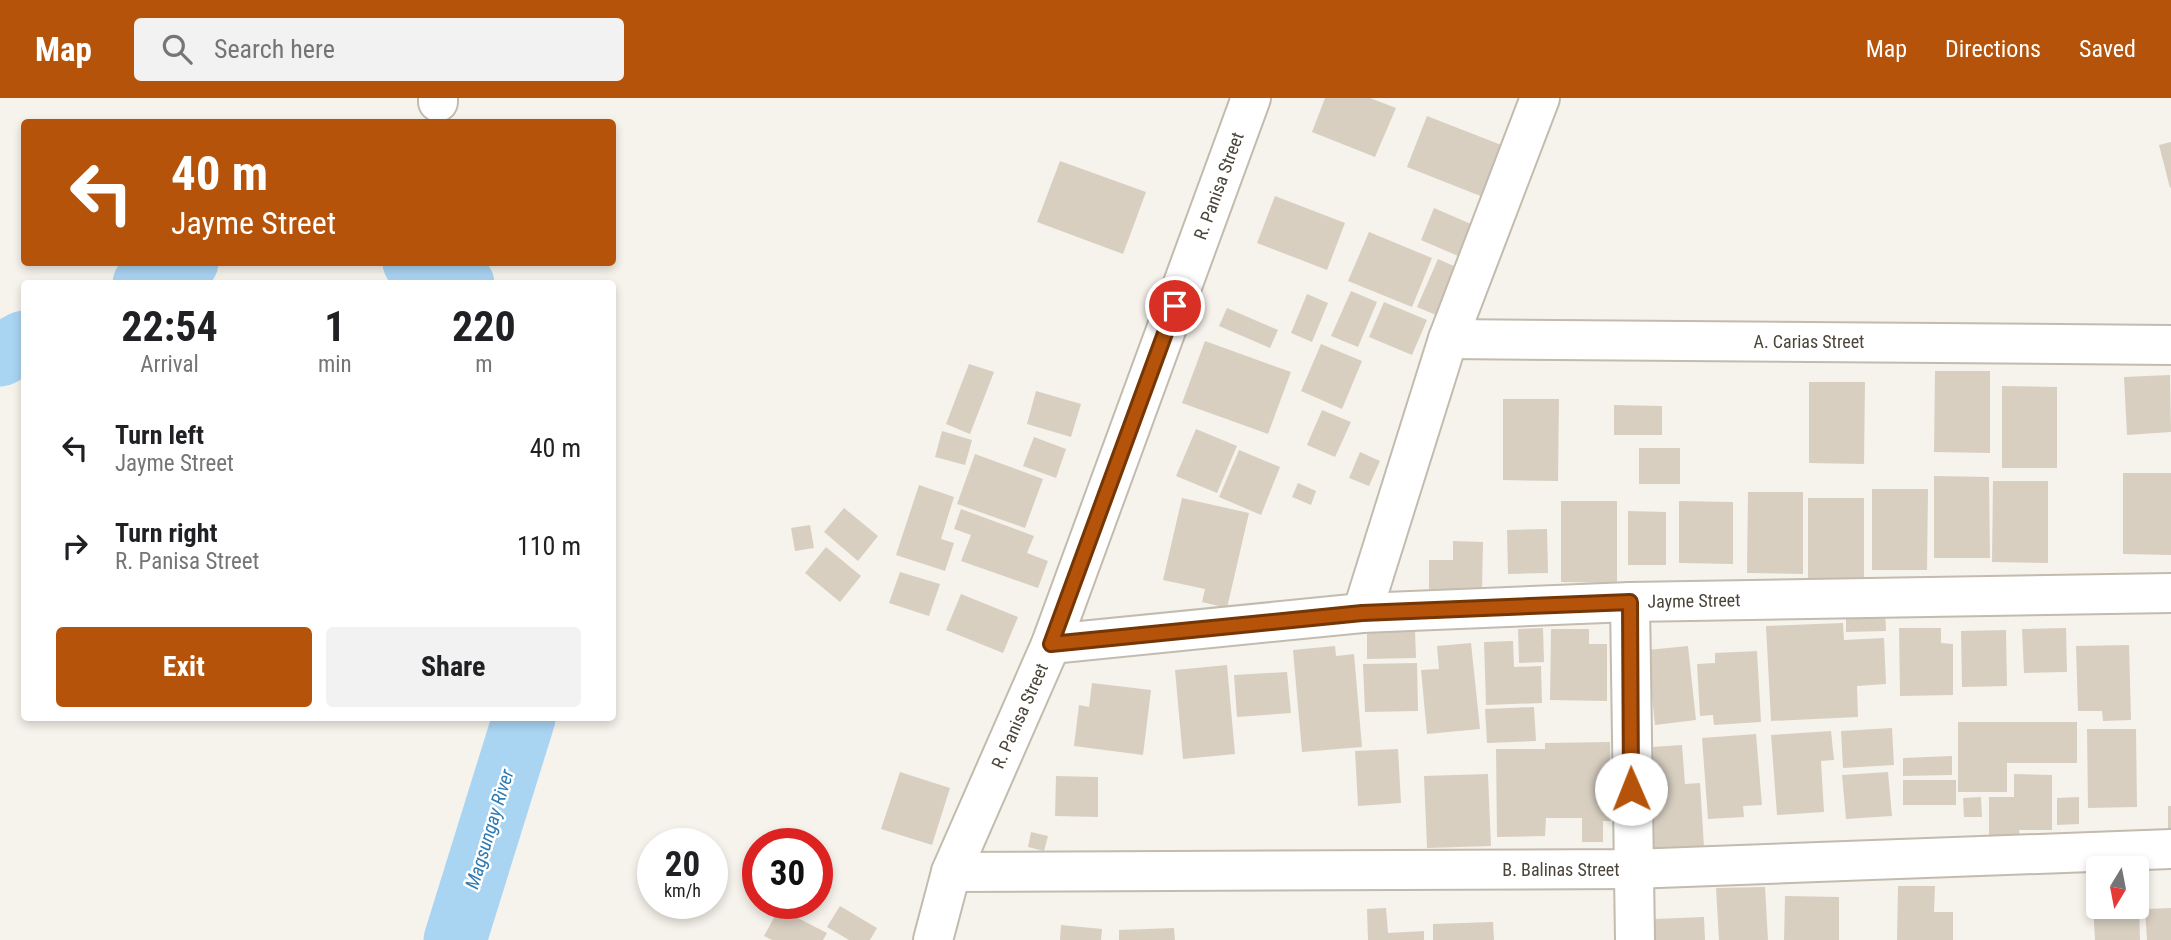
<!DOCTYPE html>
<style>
:root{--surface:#fff;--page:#f2f2f2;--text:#202124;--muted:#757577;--accent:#b45309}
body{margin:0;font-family:"Roboto Condensed",sans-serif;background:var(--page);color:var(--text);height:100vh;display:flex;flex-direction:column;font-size:26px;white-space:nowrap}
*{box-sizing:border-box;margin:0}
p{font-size:23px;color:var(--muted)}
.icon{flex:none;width:38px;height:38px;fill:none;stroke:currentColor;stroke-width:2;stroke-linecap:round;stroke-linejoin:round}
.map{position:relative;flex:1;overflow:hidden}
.drawer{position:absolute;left:21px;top:182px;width:595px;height:441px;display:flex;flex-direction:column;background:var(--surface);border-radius:7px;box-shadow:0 4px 10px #0003}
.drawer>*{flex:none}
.guide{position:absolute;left:21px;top:21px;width:595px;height:147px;border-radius:7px;box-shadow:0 4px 10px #0003;background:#b45309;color:#fff;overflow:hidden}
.needle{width:46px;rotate:190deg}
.tools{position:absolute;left:2086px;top:758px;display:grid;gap:14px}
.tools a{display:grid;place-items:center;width:63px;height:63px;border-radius:7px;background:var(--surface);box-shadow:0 4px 10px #0003;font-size:35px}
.speed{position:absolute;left:637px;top:730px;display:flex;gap:14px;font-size:35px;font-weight:700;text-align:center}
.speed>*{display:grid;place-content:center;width:91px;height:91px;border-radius:50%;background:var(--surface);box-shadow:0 4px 10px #0003;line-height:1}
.speed small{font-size:18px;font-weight:400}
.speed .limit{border:10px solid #d22;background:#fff;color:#111}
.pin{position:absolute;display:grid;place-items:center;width:60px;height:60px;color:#fff;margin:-30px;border:4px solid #fff;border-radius:50%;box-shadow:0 2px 7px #0007}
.me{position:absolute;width:77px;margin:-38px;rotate:359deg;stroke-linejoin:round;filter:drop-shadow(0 0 5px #0008)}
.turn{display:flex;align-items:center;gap:24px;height:147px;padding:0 35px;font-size:32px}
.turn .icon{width:91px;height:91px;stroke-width:2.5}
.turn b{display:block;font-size:49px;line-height:60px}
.eta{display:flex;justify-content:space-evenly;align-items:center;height:119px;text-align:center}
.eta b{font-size:42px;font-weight:700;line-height:49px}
.cta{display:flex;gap:14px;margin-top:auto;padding:14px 35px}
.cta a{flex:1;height:80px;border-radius:7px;background:var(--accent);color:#fff;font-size:28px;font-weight:700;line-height:80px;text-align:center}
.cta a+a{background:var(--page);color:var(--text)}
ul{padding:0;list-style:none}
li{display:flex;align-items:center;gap:21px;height:98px;padding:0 35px}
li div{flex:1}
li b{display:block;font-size:26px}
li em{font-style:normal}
header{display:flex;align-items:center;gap:42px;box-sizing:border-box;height:98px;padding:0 35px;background:var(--accent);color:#fff}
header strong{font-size:33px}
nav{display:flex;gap:38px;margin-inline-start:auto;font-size:24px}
.search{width:490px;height:63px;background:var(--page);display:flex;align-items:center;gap:18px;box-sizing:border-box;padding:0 24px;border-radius:7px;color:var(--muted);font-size:26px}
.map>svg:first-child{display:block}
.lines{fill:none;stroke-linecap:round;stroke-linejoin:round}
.river{stroke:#a9d4f2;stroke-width:63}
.building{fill:#d8cfc1}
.minor-casing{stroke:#c2bbae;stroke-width:42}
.minor{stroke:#fff;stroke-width:38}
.route-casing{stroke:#753606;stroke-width:18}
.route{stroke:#b45309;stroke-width:12}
.labels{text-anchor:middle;stroke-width:5;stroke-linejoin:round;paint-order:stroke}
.street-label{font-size:18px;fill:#4b4439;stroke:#fff}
.water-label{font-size:19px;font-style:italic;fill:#2e7ab2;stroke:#fff}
</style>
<header>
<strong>Map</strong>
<div class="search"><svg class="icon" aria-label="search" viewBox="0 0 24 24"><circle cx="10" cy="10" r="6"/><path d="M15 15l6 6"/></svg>Search here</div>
<nav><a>Map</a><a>Directions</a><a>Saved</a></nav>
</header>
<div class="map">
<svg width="2171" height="842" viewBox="0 0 2171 842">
<rect width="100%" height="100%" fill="#f6f3ec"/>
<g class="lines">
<g class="river">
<polyline points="414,164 463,186"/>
<polyline points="144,186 187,164"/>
<polyline points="0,257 24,244"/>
<polyline points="455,842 524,620"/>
</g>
</g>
<g class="building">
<polygon points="1325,0 1370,0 1396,10 1375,59 1312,34"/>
<polygon points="1427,18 1509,50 1488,101 1407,69"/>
<polygon points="2171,44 2171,89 2170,90 2159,47"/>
<polygon points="1060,63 1146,94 1123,156 1037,124"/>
<polygon points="1275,98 1345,125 1327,172 1257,145"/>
<polygon points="1434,110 1478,129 1465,161 1421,142"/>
<polygon points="1369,134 1432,160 1412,209 1348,183"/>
<polygon points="1438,161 1463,172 1443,220 1417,209"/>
<polygon points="1351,193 1377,204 1358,249 1331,238"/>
<polygon points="1307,196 1328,205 1312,244 1291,235"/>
<polygon points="1384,204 1427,222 1412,257 1369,239"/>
<polygon points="1227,210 1278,232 1270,250 1219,228"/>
<polygon points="1205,243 1291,274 1268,336 1182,305"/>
<polygon points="1321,246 1362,263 1342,311 1301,293"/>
<polygon points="969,266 994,274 970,336 946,326"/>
<polygon points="1935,273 1990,273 1990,355 1934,354"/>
<polygon points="2170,277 2171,334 2127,337 2124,279"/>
<polygon points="1809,284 1865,284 1864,366 1809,365"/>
<polygon points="2002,288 2057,289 2057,370 2002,370"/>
<polygon points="1036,293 1081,306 1071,339 1027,326"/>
<polygon points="1503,301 1559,301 1558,383 1503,382"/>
<polygon points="1614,307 1662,308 1662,337 1614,337"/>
<polygon points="1322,312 1351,324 1335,359 1307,347"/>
<polygon points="1196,331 1237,348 1217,395 1176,378"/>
<polygon points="942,333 972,342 965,367 935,359"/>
<polygon points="1034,339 1066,351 1056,380 1023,368"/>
<rect x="1639" y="350" width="41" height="36"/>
<polygon points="1239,352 1280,369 1261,417 1219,399"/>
<polygon points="1360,354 1380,363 1369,388 1349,380"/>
<polygon points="975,356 1043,381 1025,430 957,406"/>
<polygon points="2123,375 2171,375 2171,457 2123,456"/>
<polygon points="1934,378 1989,379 1990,460 1934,460"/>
<polygon points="1993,383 2048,383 2048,465 1992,464"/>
<polygon points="1298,385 1316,393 1311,407 1292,399"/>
<polygon points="919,387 954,399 941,441 954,445 945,473 896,457"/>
<polygon points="1872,391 1928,391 1927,472 1872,472"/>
<polygon points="1748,394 1803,394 1803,476 1747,475"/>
<polygon points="1182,400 1249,415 1227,510 1202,504 1205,491 1163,482"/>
<polygon points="1808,400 1864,400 1864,482 1808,481"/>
<polygon points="1561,403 1617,403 1617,485 1561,484"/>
<polygon points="1679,403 1733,404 1733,466 1679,465"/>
<polygon points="844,410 878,438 858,463 824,434"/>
<polygon points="961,411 1034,438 1027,455 1048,463 1038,490 961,463 971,437 954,431"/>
<polygon points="1628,413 1666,414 1666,467 1628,467"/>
<polygon points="810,427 814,450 795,453 791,430"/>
<polygon points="1547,431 1548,475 1508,476 1507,432"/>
<polygon points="1453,443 1483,444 1482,492 1429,491 1429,462 1453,462"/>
<polygon points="826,449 861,478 840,504 805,475"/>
<polygon points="900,474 940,486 929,518 889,505"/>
<polygon points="961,496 1018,519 1003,555 946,532"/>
<polygon points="1885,510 1886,533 1846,534 1846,512"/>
<polygon points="1843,525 1844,542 1884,540 1886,586 1857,588 1858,619 1771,623 1766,528"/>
<polygon points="1543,530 1544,564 1519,565 1518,531"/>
<polygon points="1899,530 1941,530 1941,545 1953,546 1953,597 1900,598"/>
<polygon points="2066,530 2067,574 2024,575 2022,531"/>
<polygon points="1551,531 1589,531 1589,546 1607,546 1607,603 1550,602"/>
<polygon points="1415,532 1416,560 1367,561 1367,534"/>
<polygon points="2006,532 2007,588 1962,589 1961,533"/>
<polygon points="1513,543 1514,569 1541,568 1542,605 1486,607 1484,544"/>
<polygon points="1471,545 1480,631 1427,636 1421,572 1439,571 1437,548"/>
<polygon points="2129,547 2131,622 2103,623 2102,613 2078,613 2076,548"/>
<polygon points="1335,548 1336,558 1354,556 1362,649 1302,654 1293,552"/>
<polygon points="1688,548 1696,622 1655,627 1647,552"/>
<polygon points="1757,553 1761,624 1714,627 1713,617 1700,618 1697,566 1715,565 1715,555"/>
<polygon points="1417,565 1418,613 1365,614 1363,566"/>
<polygon points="1227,567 1235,656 1183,661 1175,572"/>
<polygon points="1287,574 1291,615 1237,619 1234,577"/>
<polygon points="1092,585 1151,592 1143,657 1074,648 1079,607 1089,609"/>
<polygon points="1534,609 1536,643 1487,645 1485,611"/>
<polygon points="1958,624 2077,624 2077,665 2007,665 2007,694 1958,694"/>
<polygon points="1892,630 1894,667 1843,670 1841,633"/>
<polygon points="2087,631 2136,631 2137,709 2088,710"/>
<polygon points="1831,633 1834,662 1821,663 1824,714 1777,717 1771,637"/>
<polygon points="1756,636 1762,707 1743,708 1744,719 1708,721 1702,640"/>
<polygon points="1610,644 1611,723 1603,723 1603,744 1582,744 1582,720 1546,720 1545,738 1497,739 1496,651 1545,651 1545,645"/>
<polygon points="1682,647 1685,686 1700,685 1704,749 1644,753 1636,650"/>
<polygon points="1398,651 1401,705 1358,708 1355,653"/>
<polygon points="1952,658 1952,677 1903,678 1903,660"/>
<polygon points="900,674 950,690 932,747 881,731"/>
<polygon points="1888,674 1892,718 1846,721 1842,677"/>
<polygon points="1488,676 1491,748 1427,750 1424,678"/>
<polygon points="2014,676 2052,677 2052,732 2019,732 2020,740 1989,739 1989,699 2014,699"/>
<polygon points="1056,678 1098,679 1098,719 1055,718"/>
<rect x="1903" y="682" width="53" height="25"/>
<polygon points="1981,699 1982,719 1964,719 1963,700"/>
<polygon points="2079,699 2079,726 2057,727 2057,700"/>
<rect x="2168" y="708" width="3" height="26"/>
<polygon points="1031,734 1048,738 1044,753 1028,749"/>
<polygon points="1898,788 1935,788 1934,814 1953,814 1953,842 1897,842"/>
<polygon points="1765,789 1768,842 1719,842 1716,790"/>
<polygon points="1785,798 1839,799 1839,842 1784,842"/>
<polygon points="782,805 798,809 794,818 827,835 823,842 772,842 764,838"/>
<polygon points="2093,807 2139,808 2140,842 2095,842"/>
<polygon points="840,808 877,830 870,842 849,842 827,829"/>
<polygon points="1386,810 1388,835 1424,833 1424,842 1368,842 1367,811"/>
<polygon points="2171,810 2171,842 2147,842 2145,811"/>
<polygon points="1704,819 1705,842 1655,842 1654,821"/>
<polygon points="1493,824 1494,842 1433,842 1433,826"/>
<polygon points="1061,827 1102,831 1101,842 1060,842"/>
<polygon points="1174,830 1175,842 1119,842 1119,832"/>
</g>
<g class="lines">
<defs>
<g id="minor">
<polyline points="438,4 438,0"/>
<polyline points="1448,241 2171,247"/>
<polyline points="1630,504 1635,842"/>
<polyline points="1362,515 1448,241 1540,0"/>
<polyline points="1051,546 1362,515 1630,504 2171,495"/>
<polyline points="951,774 1632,771 2171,751"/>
<polyline points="933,842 951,774 1051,546 1251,0"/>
</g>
</defs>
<use href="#minor" class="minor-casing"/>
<use href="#minor" class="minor"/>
</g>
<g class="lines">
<defs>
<polyline id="route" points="1175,208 1051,546 1362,515 1630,504 1631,691"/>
</defs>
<use href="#route" class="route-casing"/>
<use href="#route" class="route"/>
</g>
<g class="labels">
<g class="street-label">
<text transform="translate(1219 88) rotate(-70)" y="6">R. Panisa Street</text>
<text x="1809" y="250">A. Carias Street</text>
<text transform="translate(1694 503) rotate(-1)" y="6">Jayme Street</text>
<text transform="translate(1020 618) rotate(-66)" y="6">R. Panisa Street</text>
<text x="1561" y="778">B. Balinas Street</text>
</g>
<g class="water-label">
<text transform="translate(489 731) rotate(-73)" y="7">Magsungay River</text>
</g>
</g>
</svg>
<div class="tools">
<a><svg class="needle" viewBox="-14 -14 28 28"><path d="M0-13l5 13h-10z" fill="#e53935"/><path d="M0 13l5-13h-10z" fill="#757577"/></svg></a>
</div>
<div class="speed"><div>20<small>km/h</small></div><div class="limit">30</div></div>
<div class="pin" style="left:1175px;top:208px;background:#d93025"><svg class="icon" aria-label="arrive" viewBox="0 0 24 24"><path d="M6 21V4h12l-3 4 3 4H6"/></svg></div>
<svg class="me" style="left:1631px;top:691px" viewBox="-20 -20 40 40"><circle r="19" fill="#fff"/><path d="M0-13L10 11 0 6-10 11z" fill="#b45309"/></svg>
<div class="guide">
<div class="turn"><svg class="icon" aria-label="left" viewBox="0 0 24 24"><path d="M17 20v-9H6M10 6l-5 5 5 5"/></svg><div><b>40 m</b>Jayme Street</div></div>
</div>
<section class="drawer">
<div class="eta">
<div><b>22:54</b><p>Arrival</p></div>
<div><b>1</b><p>min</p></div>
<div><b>220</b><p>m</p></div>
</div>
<ul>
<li><svg class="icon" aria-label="left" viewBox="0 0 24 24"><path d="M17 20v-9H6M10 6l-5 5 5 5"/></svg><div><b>Turn left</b><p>Jayme Street</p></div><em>40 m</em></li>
<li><svg class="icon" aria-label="right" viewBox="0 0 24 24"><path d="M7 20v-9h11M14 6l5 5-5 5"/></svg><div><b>Turn right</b><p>R. Panisa Street</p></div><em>110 m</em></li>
</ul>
<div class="cta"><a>Exit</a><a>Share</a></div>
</section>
</div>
